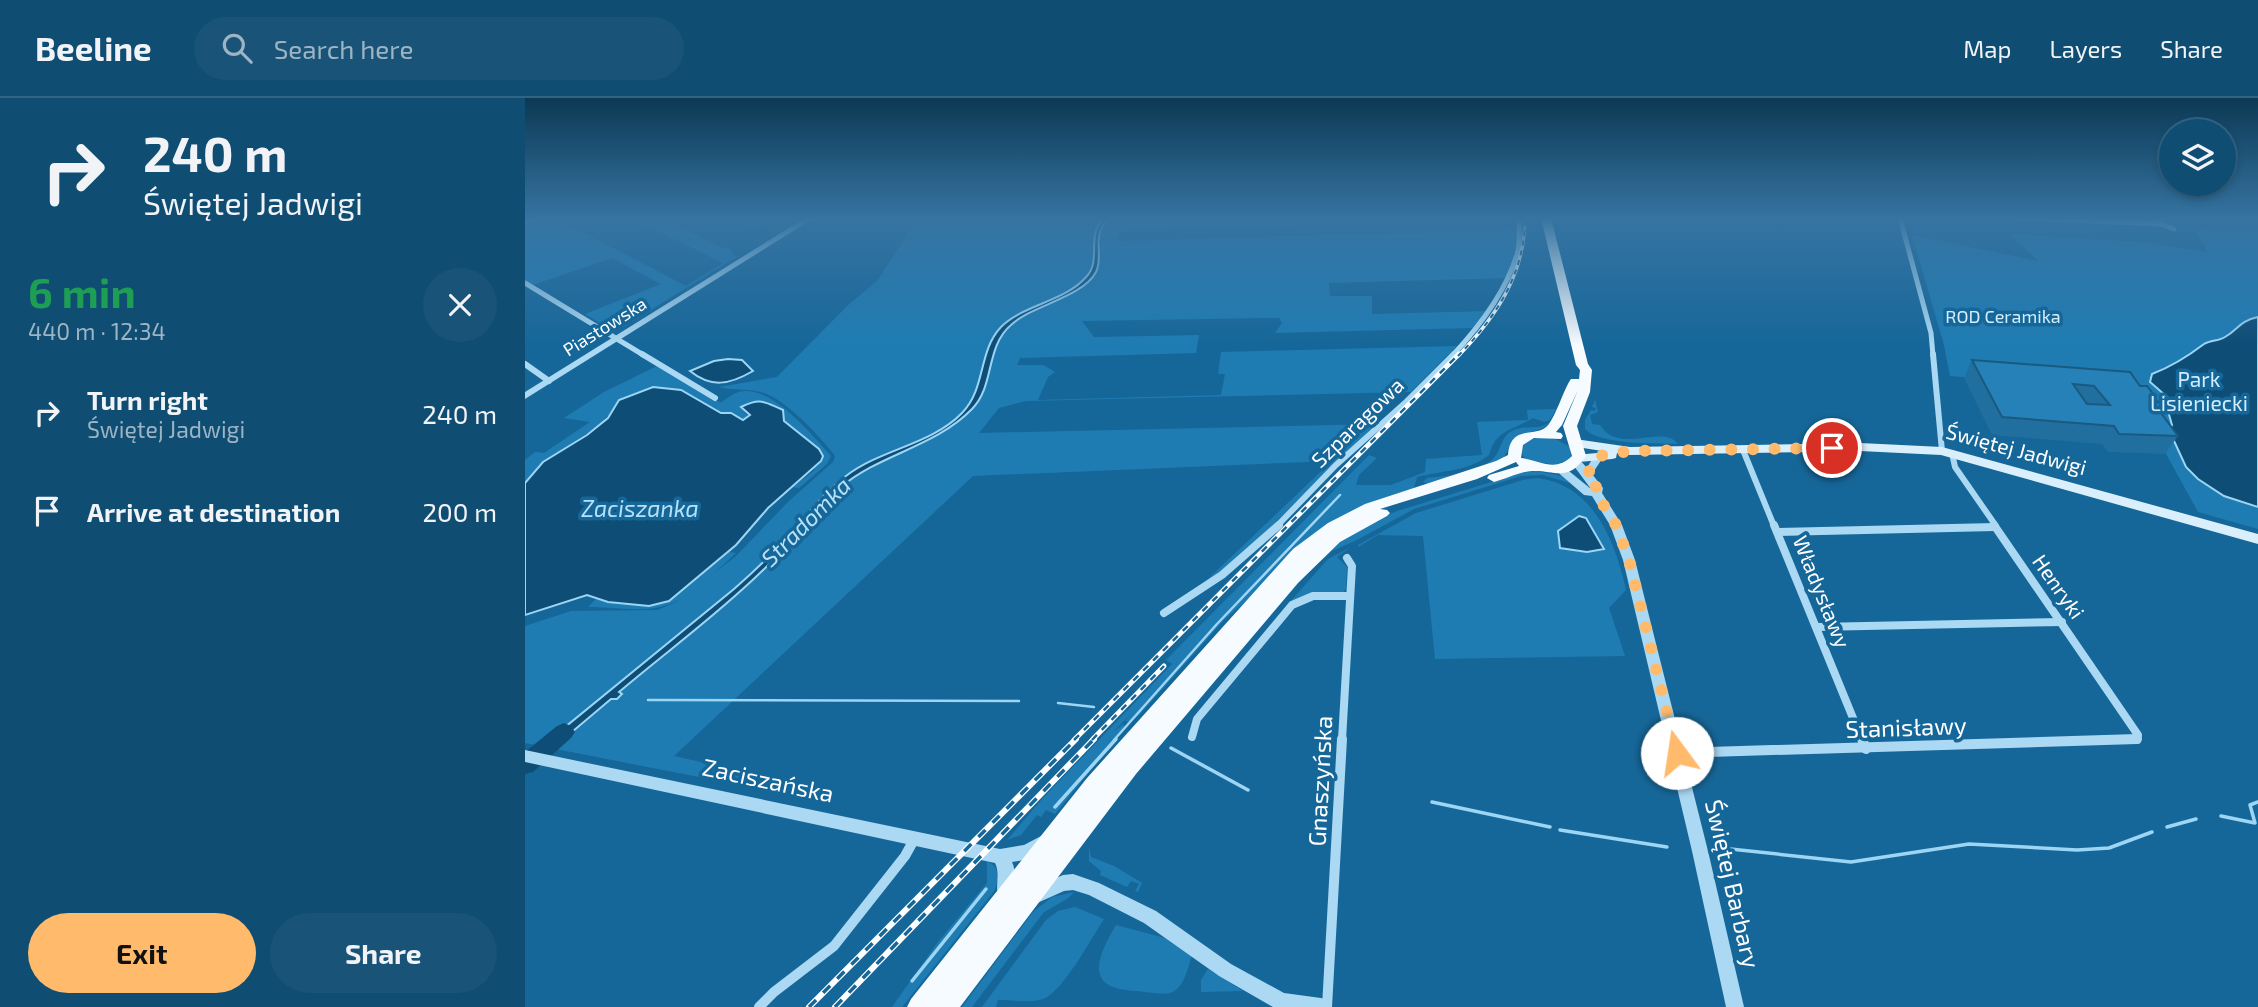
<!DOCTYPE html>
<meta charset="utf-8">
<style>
:root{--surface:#104d73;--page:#195478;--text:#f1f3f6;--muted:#9cb4c4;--line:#306485;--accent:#ffba6c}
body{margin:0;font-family:"Exo 2",sans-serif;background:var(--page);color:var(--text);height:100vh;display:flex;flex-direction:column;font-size:26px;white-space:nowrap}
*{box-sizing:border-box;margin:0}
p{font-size:23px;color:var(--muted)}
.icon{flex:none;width:38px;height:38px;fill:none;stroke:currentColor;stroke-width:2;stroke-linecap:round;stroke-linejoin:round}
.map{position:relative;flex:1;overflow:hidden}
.panel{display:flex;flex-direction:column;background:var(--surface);width:525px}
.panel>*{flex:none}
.top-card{background:#104d73;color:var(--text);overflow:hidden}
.buttons{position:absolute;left:1634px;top:21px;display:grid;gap:14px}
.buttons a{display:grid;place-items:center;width:77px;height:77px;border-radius:50%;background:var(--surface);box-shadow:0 4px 10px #0003,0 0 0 2px var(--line);font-size:35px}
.pin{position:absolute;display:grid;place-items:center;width:60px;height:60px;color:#fff;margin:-30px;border:4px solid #fff;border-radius:50%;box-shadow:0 2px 7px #0007}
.me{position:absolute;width:77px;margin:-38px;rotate:346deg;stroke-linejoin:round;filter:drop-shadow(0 0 5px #0008)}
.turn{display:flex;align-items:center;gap:24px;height:147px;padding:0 28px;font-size:32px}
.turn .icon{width:91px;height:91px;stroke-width:2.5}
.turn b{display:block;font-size:49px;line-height:60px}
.round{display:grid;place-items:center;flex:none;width:74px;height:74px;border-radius:37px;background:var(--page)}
.headline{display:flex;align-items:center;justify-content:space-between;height:119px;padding:0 28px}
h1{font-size:42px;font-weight:700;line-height:52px;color:#1e9e55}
.primary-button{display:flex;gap:14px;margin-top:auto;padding:14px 28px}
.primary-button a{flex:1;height:80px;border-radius:42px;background:var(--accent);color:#111;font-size:28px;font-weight:700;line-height:80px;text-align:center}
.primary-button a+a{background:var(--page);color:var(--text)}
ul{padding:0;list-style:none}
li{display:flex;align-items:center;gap:21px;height:98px;padding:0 28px}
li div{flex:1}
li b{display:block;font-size:26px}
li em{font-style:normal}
header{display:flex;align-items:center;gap:42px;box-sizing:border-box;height:98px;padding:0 35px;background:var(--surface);border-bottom:2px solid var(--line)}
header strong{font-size:33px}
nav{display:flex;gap:38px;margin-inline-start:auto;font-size:24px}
.search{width:490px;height:63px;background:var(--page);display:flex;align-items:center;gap:18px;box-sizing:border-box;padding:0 24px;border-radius:38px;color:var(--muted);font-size:26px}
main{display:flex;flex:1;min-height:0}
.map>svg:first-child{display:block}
.green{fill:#1f7cb3;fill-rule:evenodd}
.water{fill:#0e4d76;stroke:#9dd5f4;stroke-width:2}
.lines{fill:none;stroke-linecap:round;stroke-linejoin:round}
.stream-far1{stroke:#9dd5f4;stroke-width:2.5}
.stream{stroke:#9dd5f4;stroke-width:3.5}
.river{fill:#0e4d76;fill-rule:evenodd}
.minor-far3{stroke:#abd8f2;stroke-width:5}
.minor-far2{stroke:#abd8f2;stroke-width:6}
.minor-far1{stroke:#abd8f2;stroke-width:8}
.minor{stroke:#abd8f2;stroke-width:10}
.tertiary{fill:#abd8f2;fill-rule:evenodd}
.secondary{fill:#daeffc;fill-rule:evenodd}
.primary{fill:#f6fbff;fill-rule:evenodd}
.rail-far2-casing{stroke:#fff;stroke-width:3.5}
.rail-far1-casing{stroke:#fff;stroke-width:5}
.rail-casing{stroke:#fff;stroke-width:6}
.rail-far2{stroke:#166799;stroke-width:2;stroke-dasharray:5;stroke-linecap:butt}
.rail-far1{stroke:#166799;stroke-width:2.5;stroke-dasharray:7;stroke-linecap:butt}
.rail{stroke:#166799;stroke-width:3.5;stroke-dasharray:10;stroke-linecap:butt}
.wall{fill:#206f9e}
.shaded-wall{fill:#1a5a81}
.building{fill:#2581b8;stroke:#1a5a81;stroke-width:2;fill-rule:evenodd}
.route{stroke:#ffba6c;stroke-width:12;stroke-dasharray:0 21.6}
.labels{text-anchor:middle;stroke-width:7;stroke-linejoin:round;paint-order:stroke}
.far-park-label{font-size:18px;fill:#d2edfc;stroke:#166799}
.far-street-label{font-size:18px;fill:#fff;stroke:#166799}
.park-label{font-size:21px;fill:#d2edfc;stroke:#166799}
.street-label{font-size:21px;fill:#fff;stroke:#166799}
.water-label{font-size:23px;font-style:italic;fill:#b7e1f8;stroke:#166799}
.near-street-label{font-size:24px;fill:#fff;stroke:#166799}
</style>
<header>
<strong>Beeline</strong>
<div class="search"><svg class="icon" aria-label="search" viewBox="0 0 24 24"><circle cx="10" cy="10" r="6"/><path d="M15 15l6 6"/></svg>Search here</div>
<nav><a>Map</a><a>Layers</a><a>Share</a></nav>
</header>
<main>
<section class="panel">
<div class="top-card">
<div class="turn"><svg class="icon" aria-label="right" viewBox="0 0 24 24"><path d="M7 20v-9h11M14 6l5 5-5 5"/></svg><div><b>240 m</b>Świętej Jadwigi</div></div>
</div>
<div class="headline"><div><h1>6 min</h1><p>440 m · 12:34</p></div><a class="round"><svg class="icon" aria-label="close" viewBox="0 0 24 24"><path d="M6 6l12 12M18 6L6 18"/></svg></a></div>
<ul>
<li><svg class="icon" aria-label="right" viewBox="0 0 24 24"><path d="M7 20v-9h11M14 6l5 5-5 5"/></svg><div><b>Turn right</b><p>Świętej Jadwigi</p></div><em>240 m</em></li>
<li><svg class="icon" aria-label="arrive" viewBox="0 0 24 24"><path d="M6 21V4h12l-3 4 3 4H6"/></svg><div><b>Arrive at destination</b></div><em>200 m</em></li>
</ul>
<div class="primary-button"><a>Exit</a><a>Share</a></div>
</section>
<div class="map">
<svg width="1733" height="909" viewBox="0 0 1733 909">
<rect width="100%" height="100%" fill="#166799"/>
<g class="green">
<polygon points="11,120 31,120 161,188 198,165 106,120 163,120 148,125 195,149 205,150 208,157 213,158 90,234 60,216 136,186 87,160 8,187 0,183 0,125"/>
<path d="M393,120H780H768V129L599,133L594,134L593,142L596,143L993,132C993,150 988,164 981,180L804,185L805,198H847V216L963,213L948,230L750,235L757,225L754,220L557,223L569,239L674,237L671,255L495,260L492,267H518L530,274L523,279L513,302L696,297L700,276H693L696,254L932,248L886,294L501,303L474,310L454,335L854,326L705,468L663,500L807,363L448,378L149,658L273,686L282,691L276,699L0,645V528L46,513L133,512L151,504L210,459L264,403L308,364L310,358C296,339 261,302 239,295C225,290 209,293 194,289L252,279L322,208L352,183Z"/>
<polygon points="1671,132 1733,134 1733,431 1673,414 1606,292 1425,278 1419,247 1387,137 1513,163 1485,136 1626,145 1682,154"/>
<path d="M134,267L187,302L197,304C201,301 206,297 211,295C243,282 287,337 306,358L302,366L274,390L268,389L290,372L259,323L258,312C243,306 238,301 222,306L218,313L224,319L218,322L206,315H196L156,292L128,289L115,293L100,299L73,328L18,364L0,385V362L10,354L19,355L65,324L39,320L79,294Z"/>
<path d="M1070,302L1073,314L1065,317L1067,326L1075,327C1094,358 1137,325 1153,346C1131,345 1074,347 1060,331V322L1066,312L1070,313L1071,310L1067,309Z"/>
<path d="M1031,311L1025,322L1019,324L1008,320C987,333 971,331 964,357C945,373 915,373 892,379L889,390L852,402L727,498L699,522L614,617L605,624L600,623L609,613L587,635L598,626L600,630L530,716L521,712L516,719L512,717L496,737L482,742L518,700L647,566L641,562L844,357L852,360L834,377L831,387H866L900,374L901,361L957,357L952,324L1003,322L1002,312Z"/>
<path d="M1028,323L1018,330L989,340L978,361L904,386L898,384L902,380C922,378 954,375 969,360C977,351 975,340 987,333C996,328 1003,330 1013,329C1018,328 1023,325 1028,323Z"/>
<polygon points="1013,339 1031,341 1045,349 1046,360 1031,367 1001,362 996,354 998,346"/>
<polygon points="1011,373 1042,379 1048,386 1018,377 996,378 889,411 830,443 807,453 780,477 632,651 771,483 807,448 849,423 872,413 996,375"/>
<path d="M1013,380C1069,388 1090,443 1101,492L1084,510L1100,558L910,561L898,438L853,437L833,449V447L891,415L998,382ZM1061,420L1078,447L1033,443V433Z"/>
<polygon points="826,449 812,459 822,469 821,491 818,494 785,496 764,505 803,461"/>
<path d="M204,454L211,455C190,474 163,503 135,509C113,514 86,509 63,509L72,500L83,504L144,503Z"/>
<polygon points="564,748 566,759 589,768 617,785 613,794 610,793 614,786 606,783 602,789 575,777 576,773 564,763"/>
<path d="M462,763C475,769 474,780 470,792L377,909H367L413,844L462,785Z"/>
<polygon points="549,794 542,801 519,814 447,909 437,909 508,814 527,799"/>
<path d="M550,809L579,821C567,839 538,894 518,901C505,905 487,902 473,902L471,909H457L521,822L533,813Z"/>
<path d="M591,827L640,840L667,858C662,870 660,890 645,895C637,897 622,894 612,893C559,891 571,861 591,827Z"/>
<polygon points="683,871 718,893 676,894 676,882"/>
</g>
<g class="water">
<path d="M580,120H585C564,138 580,155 571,174C557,200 507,207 486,227C460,249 470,288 447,311C410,349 355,356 316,389C286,414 264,448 236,474C192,517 141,554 94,594L97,596L92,601H86L28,650L17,648L209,491C226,476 243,460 259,443C279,421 297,396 321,378C356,351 406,347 437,315C461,291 453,253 476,229C499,206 540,204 562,178C577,161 560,136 580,120Z"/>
<path d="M1733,219V409L1699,398L1673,381L1661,369L1644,332L1647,327L1643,313L1649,305L1625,284L1627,276C1648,268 1662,259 1679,246C1686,242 1694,243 1700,239C1714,231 1714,223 1733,219Z"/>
<path d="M203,261L217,262L228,273C204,287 186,290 165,273L189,263Z"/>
<path d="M128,289L156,292L196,315H206L218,322L225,317L216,309C236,299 239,304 258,312L259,323L294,351L298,358L296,363L243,410L211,447L144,503L124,508L83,504L62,497L0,517V385L18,364L62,337L83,320L94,302Z"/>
<polygon points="1054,418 1061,420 1079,451 1062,454 1035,450 1033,433"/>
</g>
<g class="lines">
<g class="stream-far1">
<polyline points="123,602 494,603"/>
<polyline points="533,605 569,609"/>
<polyline points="589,642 692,526 815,397"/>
</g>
<g class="stream">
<polyline points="646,650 723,692"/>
<polyline points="907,704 1025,729"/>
<polyline points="530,709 591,641"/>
<polyline points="1696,718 1730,725 1725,707 1733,704"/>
<polyline points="1642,729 1671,721"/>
<polyline points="1035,732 1142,749"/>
<polyline points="1196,750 1326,764 1444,746 1552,752 1584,750 1627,734"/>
<polyline points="387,883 461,791"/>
</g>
<polygon class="river" points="39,625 46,628 50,634 46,640 8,674 0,676 0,654 32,628"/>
<g class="minor-far3">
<polyline points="1375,120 1406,235 1408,258"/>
<polyline points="1496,120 1636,126 1633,120"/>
<polyline points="0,123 9,120"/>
<polyline points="1636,126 1649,131"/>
<polyline points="0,185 120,258"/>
<path d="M927,258C955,228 982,193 993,153C995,143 994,130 994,120"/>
</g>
<g class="minor-far2">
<polyline points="117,256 190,300"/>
<polyline points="1408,256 1417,353"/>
<polyline points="0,266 24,283"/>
<polyline points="1218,352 1249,428"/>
<polyline points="1427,355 1430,369 1471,428"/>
<polyline points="752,428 811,367 880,305 929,256"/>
</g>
<g class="minor-far1">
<polyline points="1249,427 1337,642"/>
<polyline points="1469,427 1613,637 1612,642 1600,642"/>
<polyline points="1253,434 1470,429"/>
<polyline points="639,515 697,477 754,427"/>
<polyline points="1292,529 1537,524"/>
<polyline points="667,639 672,621 767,507 788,498 824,498"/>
<polyline points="817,642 827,468 822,460"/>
</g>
<g class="minor">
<polyline points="1337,641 1341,651"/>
<polyline points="1152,655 1612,641"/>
<polyline points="234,909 249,894 309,848 380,758 390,740"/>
<polyline points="802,909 817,641"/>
</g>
<g class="tertiary">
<polygon points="280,120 289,120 0,301 0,294"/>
<polygon points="1074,355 1079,358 1067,376 1078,390 1077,395 1097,427 1110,462 1183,753 1219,909 1201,909 1167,753 1098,462 1085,427 1067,398 1059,397 1029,371 1035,368 1039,369 1066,391 1046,364 1047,362 1055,362 1062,370 1070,356"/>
<path d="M0,652L475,751L499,747L518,737L524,739L526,744C519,758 502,762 487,764C492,774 490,789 486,800L480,802L474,800C469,788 476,777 470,765L0,664Z"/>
<polygon points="548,776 574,785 631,813 706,866 759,895 796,900 803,902 805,909 748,909 694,878 619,825 564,797 548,792 539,793 510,806 504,804 501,798 504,792 538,777"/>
</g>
<polygon class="secondary" points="1050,341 1105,349 1335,345 1417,349 1733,436 1733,446 1416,357 1335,353 1105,357 1092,355 1091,360 1087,361 1054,364 1048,360 1050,357 1083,354 1046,348 1044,345 1046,342"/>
<path class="primary" d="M1016,120H1026L1063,266L1067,272L1065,294L1052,328L1061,358C1042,385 1031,372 1007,373C994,374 981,381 969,384L962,380L964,377L994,368L991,364L952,381L855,411L862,412L865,415L862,418L815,444L773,485L611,676L435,909H382L386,901L562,680L768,451L803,425L840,406L971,363L983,357C986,324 1012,342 1024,326C1032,314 1037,297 1044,284L1046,281H1054L1055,272L1051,267ZM1053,292L1038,328L1047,358C1030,375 1015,362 996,360L998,347L1009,340L1036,341L1038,338L1036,335L1031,334L1037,327Z"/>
<defs>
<path id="rail-far2" d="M933,258C971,219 1000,176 1000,120"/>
<g id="rail-far1">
<polyline points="549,642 934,256"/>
<polyline points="567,642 639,568"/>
</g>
<g id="rail">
<polyline points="284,909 551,641"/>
<polyline points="310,909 569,641"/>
</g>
</defs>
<use href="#rail-far2" class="rail-far2-casing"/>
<use href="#rail-far1" class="rail-far1-casing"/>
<use href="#rail" class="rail-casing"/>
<use href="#rail-far2" class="rail-far2"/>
<use href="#rail-far1" class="rail-far1"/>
<use href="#rail" class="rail"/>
</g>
<g class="wall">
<polygon points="206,120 257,120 258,121 237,134"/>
<polygon points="1447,262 1615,288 1629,297 1628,299 1633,304 1631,308 1653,338 1640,356 1583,354 1577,346 1467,337 1439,280"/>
</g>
<polygon class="shaded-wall" points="230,120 257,120 258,121 237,134"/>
<path class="building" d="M1447,262L1605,274L1615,288H1622L1629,297H1626L1633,304H1628L1653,338L1594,336L1589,328L1477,319ZM1548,286L1569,288L1585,307L1562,306Z"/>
<linearGradient id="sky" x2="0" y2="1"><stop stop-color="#0c3954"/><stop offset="0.49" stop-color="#3674a2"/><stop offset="1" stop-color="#3674a2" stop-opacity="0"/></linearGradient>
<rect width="1733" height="247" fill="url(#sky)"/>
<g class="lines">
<polyline class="route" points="1152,655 1104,462 1091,427 1071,395 1072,390 1060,376 1066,372 1074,358 1105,353 1307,350"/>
</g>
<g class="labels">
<g class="far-park-label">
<text x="1478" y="225">ROD Ceramika</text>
</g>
<g class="far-street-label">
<text transform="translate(80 229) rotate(-32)" y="6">Piastowska</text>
</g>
<g class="park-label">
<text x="1674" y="289">Park<tspan x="1674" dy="24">Lisieniecki</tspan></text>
</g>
<g class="street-label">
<text transform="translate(833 325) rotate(-44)" y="7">Szparagowa</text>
<text transform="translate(1491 352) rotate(15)" y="7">Świętej Jadwigi</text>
<text transform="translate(1533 489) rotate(55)" y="7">Henryki</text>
<text transform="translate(1296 494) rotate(68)" y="7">Władysławy</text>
</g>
<g class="water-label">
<text x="115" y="419">Zaciszanka</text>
<text transform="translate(281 424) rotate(-45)" y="8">Stradomka</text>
</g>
<g class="near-street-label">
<text transform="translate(1381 630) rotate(-2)" y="8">Stanisławy</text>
<text transform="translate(243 683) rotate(12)" y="8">Zaciszańska</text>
<text transform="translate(796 683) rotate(-87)" y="8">Gnaszyńska</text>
<text transform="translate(1207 786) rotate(77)" y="8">Świętej Barbary</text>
</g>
</g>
</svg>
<div class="buttons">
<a><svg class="icon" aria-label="layers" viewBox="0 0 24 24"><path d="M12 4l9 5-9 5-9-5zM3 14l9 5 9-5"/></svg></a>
</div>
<div class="pin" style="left:1307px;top:350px;background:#d93025"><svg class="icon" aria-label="arrive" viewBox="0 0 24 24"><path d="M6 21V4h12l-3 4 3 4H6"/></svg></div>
<svg class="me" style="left:1152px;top:655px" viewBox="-20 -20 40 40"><circle r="19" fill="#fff"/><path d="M0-13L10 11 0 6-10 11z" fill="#ffba6c"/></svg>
</div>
</main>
